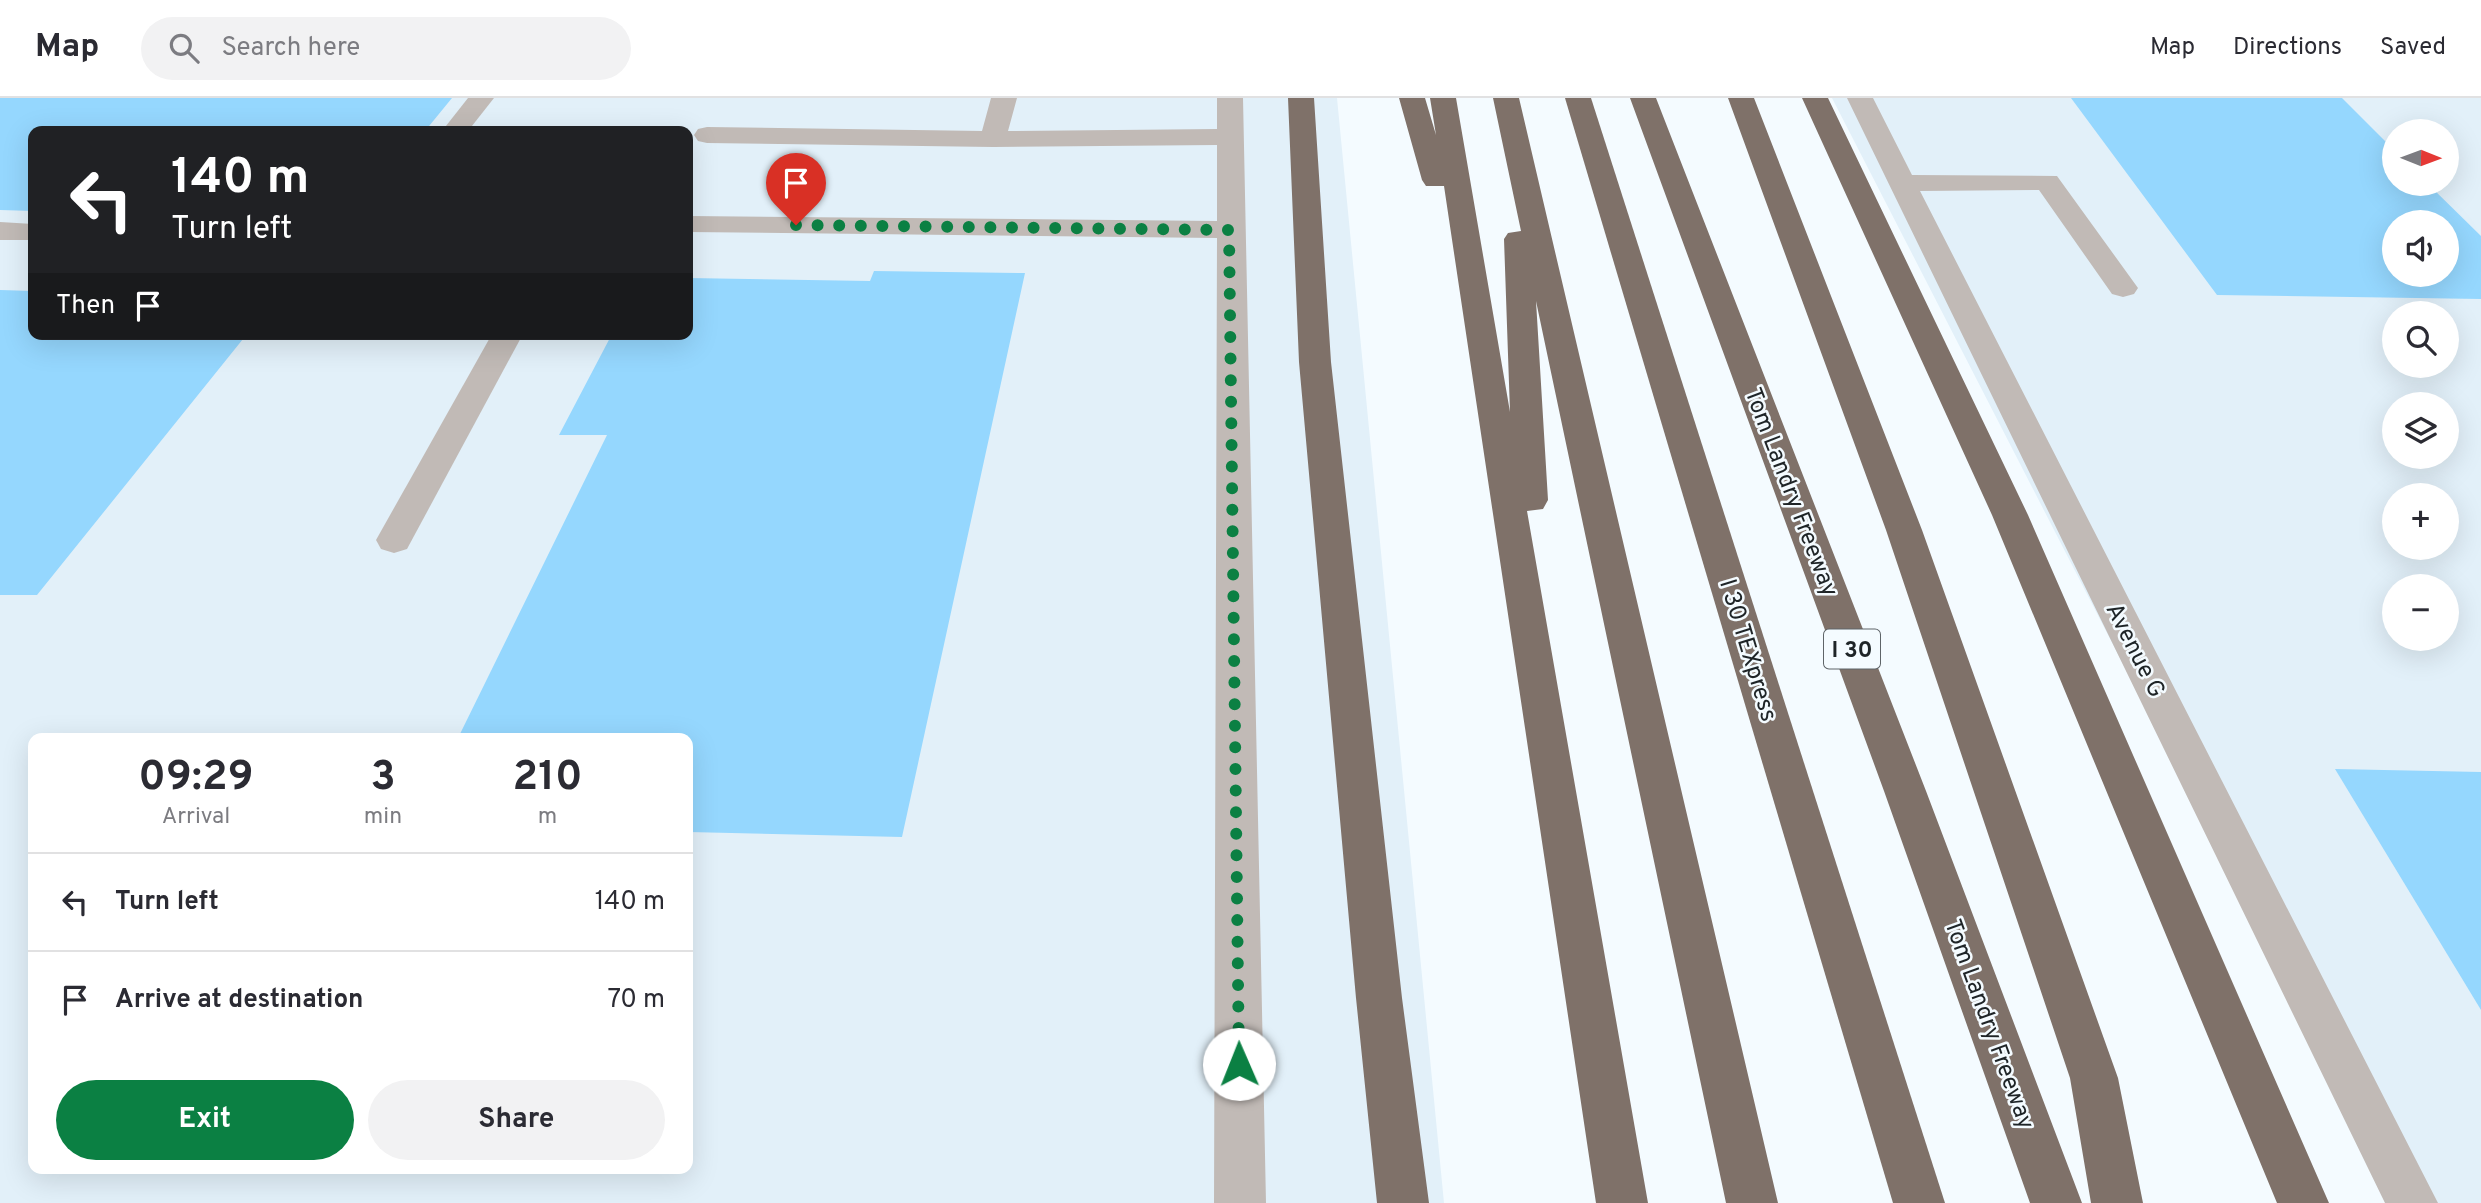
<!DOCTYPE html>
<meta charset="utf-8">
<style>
:root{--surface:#fff;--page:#f2f2f3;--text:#2b2b33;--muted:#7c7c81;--line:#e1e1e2;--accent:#0b8043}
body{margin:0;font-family:Overpass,sans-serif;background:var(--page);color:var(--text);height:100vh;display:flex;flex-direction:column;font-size:26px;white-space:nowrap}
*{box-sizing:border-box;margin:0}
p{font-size:23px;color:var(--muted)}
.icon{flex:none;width:38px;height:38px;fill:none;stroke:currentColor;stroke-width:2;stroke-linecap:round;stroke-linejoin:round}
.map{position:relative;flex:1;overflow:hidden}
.side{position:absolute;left:28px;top:635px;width:665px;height:441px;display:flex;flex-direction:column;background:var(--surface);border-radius:14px;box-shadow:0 7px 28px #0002}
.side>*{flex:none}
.banner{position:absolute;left:28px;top:28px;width:665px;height:214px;border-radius:14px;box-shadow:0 7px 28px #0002;background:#202124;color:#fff;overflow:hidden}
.needle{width:46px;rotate:91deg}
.fabs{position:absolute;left:2382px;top:21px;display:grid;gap:14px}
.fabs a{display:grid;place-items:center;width:77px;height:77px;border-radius:50%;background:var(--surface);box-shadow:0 7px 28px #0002;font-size:35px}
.pin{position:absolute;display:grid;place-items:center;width:60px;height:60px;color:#fff;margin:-72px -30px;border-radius:50% 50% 50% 0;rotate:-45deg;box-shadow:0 0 7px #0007}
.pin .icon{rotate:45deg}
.me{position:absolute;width:77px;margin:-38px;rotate:359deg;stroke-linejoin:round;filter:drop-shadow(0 0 5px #0008)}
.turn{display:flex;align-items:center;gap:24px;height:147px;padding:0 28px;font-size:32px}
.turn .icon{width:91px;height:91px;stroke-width:2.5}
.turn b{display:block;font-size:49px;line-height:60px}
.then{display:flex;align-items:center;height:66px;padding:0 28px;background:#0003;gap:14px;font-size:26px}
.eta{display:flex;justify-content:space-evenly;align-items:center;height:119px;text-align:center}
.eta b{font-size:42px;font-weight:700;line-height:49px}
.action{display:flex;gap:14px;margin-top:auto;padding:14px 28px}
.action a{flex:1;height:80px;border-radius:42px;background:var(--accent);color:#fff;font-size:28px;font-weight:700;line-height:80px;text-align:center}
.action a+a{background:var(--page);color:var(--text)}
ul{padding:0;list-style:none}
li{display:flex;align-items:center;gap:21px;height:98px;padding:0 28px;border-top:2px solid var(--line)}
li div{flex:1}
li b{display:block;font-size:26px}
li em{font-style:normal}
header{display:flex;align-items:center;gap:42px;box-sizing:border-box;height:98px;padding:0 35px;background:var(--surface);border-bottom:2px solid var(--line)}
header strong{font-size:33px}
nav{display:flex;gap:38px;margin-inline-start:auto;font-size:24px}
.search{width:490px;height:63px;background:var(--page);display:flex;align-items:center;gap:18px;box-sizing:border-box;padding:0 24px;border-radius:38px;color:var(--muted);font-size:26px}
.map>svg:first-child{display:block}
.built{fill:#e2f0f9;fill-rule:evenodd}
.building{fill:#95d7fe;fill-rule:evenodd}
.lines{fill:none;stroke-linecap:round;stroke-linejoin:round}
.minor{fill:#c1bab6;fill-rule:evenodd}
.highway{fill:#7f7169;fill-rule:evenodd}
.route{stroke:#0b8043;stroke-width:12;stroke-dasharray:0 21.6}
.labels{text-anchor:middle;stroke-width:5;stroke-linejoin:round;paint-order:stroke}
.shield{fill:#f4fbff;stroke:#5e6468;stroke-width:2}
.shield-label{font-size:23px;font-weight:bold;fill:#1e2427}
.street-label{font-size:24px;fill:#1e2427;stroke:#f4fbff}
</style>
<header>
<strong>Map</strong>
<div class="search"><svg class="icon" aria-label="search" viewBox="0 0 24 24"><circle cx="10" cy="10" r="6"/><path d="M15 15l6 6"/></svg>Search here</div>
<nav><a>Map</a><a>Directions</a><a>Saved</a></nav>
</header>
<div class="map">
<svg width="2481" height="1105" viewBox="0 0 2481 1105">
<rect width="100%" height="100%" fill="#f4fbff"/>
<g class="built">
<path d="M0,0H1337L1444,1105H0ZM33,33H688V236H33ZM33,640H688V1071H33Z"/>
<path d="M1832,0H2481V1105H2400ZM2394,33H2446V86H2394ZM2394,124H2446V177H2394ZM2394,215H2446V268H2394ZM2394,306H2446V359H2394ZM2394,397H2446V450H2394ZM2394,488H2446V541H2394Z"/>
</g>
<g class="building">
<polygon points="0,0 452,0 425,33 33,33 33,113 0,112"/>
<path d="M2071,0H2342L2394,52V86H2428L2481,138V201L2217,197ZM2394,124H2446V177H2394Z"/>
<polygon points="874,173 1025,175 902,739 688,734 688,640 458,640 607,337 559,337 612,236 688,236 688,180 870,183"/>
<polygon points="0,192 33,193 33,236 247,236 37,497 0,497"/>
<polygon points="2335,671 2481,674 2481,912"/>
</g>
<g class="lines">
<g class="minor">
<polygon points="468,0 494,0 468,33 442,33"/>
<polygon points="991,0 1017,0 1008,33 1217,31 1217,0 1243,0 1266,1105 1214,1105 1217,140 688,134 688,118 1217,123 1217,47 993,49 707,45 698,43 694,37 698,31 707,29 982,33"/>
<polygon points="1847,0 1873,0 1912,77 2057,78 2138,190 2134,196 2123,199 2112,196 2039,92 1920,93 2438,1105 2385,1105"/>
<polygon points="0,124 33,126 33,142 0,142"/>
<polygon points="492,236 523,236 407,451 394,455 381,451 376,442"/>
</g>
<g class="highway">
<polygon points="1288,0 1314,0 1331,264 1402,900 1429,1105 1377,1105 1356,900 1299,264"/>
<polygon points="1399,0 1425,0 1436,37 1430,0 1456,0 1510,314 1504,141 1508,135 1521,133 1493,0 1519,0 1778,1105 1726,1105 1536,203 1548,402 1543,411 1527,413 1648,1105 1596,1105 1444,88 1426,88 1422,82"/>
<polygon points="1565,0 1591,0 1945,1105 1893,1105"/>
<polygon points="1630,0 1656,0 1926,693 2082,1105 2030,1105 1884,693"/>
<polygon points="1728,0 1754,0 1922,432 2118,980 2143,1105 2091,1105 2070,980 1886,432"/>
<polygon points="1802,0 1828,0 2028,417 2329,1105 2277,1105 1992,417"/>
</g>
</g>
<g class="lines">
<polyline class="route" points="796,127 1229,132 1239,966"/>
</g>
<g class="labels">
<rect class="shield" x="1824" y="531.5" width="56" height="39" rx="5"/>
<g class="shield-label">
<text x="1852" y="559">I 30</text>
</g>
<g class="street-label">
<text transform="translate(1792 394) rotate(69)" y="8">Tom Landry Freeway</text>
<text transform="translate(1749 552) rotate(73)" y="8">I 30 TEXpress</text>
<text transform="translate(2136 552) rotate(63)" y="8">Avenue G</text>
<text transform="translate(1990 926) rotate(70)" y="8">Tom Landry Freeway</text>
</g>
</g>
</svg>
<div class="fabs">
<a><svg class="needle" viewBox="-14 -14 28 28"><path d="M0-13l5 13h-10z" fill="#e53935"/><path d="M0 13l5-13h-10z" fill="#7c7c81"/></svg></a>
<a><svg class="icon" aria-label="sound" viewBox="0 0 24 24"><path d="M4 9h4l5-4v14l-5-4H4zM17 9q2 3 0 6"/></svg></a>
<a><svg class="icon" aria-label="search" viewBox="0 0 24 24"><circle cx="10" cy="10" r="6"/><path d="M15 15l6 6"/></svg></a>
<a><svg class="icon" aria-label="layers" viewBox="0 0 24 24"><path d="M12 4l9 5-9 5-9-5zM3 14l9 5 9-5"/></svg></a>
<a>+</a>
<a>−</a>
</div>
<div class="pin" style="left:796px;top:127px;background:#d93025"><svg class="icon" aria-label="arrive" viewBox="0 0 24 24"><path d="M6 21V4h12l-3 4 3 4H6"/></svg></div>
<svg class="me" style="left:1239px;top:966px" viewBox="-20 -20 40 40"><circle r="19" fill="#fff"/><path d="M0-13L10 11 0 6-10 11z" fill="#0b8043"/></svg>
<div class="banner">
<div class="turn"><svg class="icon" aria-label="left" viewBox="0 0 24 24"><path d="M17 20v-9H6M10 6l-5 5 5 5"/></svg><div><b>140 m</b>Turn left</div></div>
<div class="then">Then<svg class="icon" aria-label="arrive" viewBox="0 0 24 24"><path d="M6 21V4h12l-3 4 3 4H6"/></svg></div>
</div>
<section class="side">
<div class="eta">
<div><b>09:29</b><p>Arrival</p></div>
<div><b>3</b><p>min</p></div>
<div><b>210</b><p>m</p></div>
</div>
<ul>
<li><svg class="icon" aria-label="left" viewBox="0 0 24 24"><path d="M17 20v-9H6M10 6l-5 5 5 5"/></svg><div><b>Turn left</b></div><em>140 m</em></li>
<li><svg class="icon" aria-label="arrive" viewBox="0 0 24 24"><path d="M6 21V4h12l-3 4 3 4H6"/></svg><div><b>Arrive at destination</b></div><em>70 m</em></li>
</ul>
<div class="action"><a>Exit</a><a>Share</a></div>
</section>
</div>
